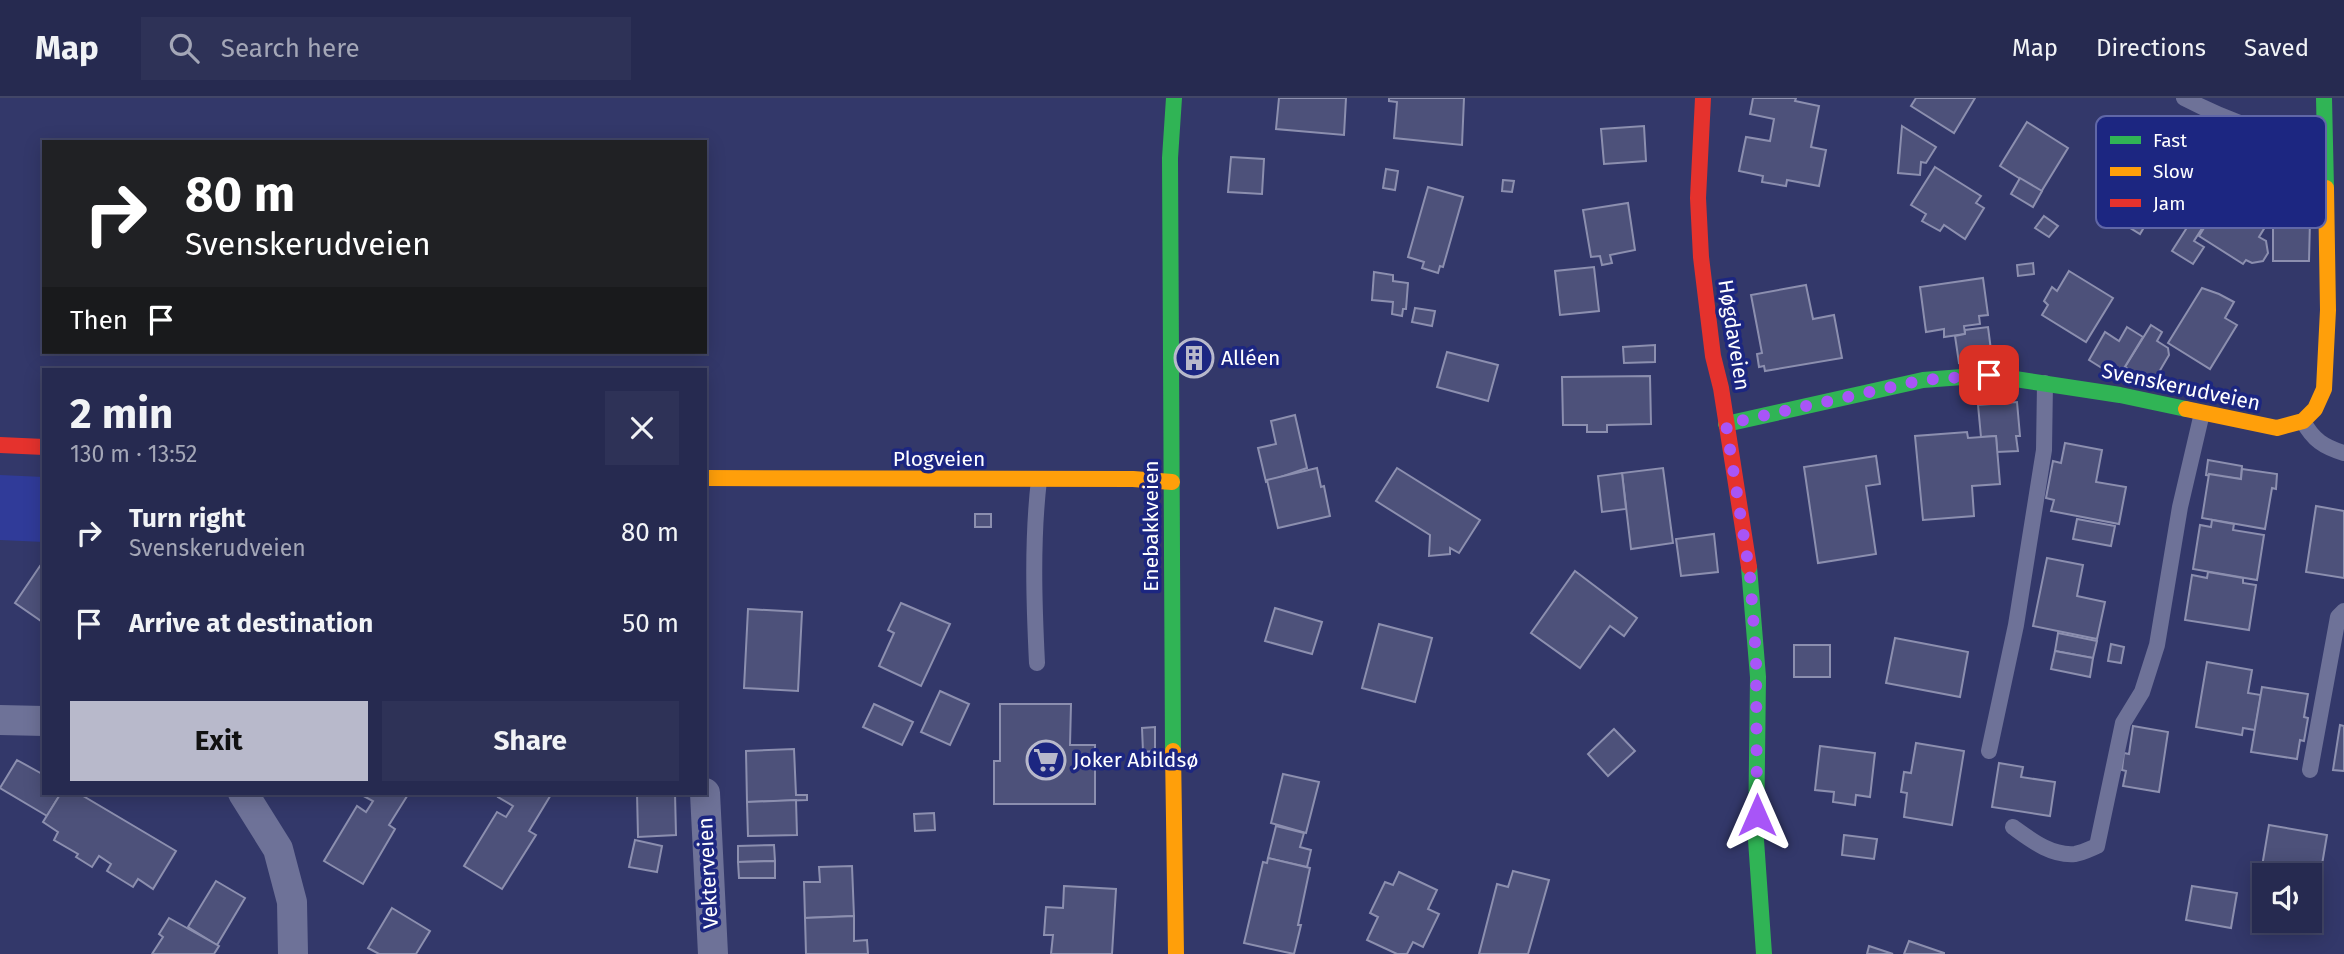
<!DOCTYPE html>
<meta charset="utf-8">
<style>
:root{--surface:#262a50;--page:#2e3257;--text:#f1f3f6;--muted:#a4a7b7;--line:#424667;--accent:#b8b9cb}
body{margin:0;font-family:"Fira Sans",sans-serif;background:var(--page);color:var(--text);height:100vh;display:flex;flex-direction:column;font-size:26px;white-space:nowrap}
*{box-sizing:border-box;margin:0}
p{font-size:23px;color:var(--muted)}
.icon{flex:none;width:38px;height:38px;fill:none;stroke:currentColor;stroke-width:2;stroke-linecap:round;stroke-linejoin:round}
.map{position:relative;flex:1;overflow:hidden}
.side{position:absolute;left:42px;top:270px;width:665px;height:427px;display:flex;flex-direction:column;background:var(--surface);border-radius:0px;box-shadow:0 4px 18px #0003,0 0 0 2px var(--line)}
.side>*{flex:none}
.banner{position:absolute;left:42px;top:42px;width:665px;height:214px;border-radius:0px;box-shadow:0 4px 18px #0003,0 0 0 2px var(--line);background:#202124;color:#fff;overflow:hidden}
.controls{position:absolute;left:2252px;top:765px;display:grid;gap:14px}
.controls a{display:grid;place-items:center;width:70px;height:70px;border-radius:0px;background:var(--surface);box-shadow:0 4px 18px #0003,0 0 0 2px var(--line);font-size:35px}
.pin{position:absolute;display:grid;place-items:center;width:60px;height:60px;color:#fff;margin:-30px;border-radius:14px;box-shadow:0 4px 10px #0006}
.me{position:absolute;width:77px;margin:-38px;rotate:0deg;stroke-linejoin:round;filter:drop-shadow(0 0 5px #0008)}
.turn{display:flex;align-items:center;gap:24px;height:147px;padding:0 28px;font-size:32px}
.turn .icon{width:91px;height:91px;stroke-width:2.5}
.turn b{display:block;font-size:49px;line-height:60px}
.then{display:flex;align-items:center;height:66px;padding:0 28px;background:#0003;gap:14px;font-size:26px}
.round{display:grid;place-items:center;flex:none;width:74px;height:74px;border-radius:0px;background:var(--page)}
.summary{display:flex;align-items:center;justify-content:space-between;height:119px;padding:0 28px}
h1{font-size:42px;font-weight:700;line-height:52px}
.action{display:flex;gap:14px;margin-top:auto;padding:14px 28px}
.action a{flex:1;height:80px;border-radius:0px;background:var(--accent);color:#111;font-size:28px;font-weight:700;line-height:80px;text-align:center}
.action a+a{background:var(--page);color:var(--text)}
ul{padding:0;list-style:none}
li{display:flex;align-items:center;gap:21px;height:91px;padding:0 28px}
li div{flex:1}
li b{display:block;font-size:26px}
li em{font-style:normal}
header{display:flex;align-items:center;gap:42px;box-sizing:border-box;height:98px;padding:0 35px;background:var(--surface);border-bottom:2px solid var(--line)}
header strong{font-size:33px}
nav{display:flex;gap:38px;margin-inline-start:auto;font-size:24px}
.search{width:490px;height:63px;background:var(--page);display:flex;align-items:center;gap:18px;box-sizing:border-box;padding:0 24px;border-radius:0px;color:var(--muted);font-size:26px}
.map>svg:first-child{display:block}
.green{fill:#303b99}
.building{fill:#4d517a;stroke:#8c8faf;stroke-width:2}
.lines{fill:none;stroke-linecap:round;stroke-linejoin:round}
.lane{stroke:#6e7298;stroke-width:16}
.street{stroke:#6e7298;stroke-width:30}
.fast{stroke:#30b455;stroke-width:16}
.slow{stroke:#ff9f0a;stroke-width:16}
.jam{stroke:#e5322d;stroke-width:16}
.route{stroke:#a855f7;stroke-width:12;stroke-dasharray:0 21.6}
.labels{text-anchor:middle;stroke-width:7;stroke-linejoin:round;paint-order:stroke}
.street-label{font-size:21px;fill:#fff;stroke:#1c2681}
.poi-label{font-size:21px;fill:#fff;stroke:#1c2681;text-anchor:start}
.key{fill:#1c2681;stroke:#6067a7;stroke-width:2}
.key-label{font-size:19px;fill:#fff}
</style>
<header>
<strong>Map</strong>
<div class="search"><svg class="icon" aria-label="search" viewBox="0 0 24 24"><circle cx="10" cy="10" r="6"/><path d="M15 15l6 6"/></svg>Search here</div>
<nav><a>Map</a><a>Directions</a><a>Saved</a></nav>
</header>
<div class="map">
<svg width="2344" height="856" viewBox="0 0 2344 856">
<rect width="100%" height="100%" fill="#33386a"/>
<polygon class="green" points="0,377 44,379 44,444 0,442"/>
<g class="building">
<polygon points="1279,0 1346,0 1344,37 1276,31"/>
<polygon points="1389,0 1464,0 1462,47 1394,40 1397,4 1389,3"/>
<polygon points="1753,0 1796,0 1795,3 1819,8 1811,49 1826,52 1819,88 1787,82 1786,88 1762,84 1763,78 1739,73 1746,39 1770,43 1774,21 1750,16"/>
<polygon points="1916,0 1975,0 1954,35 1911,8"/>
<polygon points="2027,24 2068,50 2041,94 2000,68"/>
<polygon points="1644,28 1646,63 1604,66 1601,31"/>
<polygon points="1902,28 1936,49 1926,65 1921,64 1920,77 1898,75"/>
<polygon points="1231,59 1264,61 1262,96 1228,94"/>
<polygon points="2125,67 2166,92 2140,136 2099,111"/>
<polygon points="1935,69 1981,98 1976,105 1984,110 1965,141 1944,127 1940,133 1922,123 1926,116 1911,107"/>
<polygon points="1386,71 1398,73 1395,92 1383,90"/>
<polygon points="2020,80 2042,93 2033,109 2011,96"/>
<polygon points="1503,82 1514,83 1512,94 1502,93"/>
<polygon points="1428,89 1463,99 1443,169 1440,168 1438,175 1422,170 1424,164 1408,159"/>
<polygon points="2226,95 2270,121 2259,139 2266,143 2268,155 2263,163 2252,165 2246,162 2243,166 2199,138"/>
<polygon points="1628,105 1635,152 1610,157 1612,165 1602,167 1600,158 1591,159 1583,112"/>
<polygon points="2197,114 2208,121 2194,143 2204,149 2193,166 2172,153"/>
<polygon points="2044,118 2058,128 2049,139 2035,130"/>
<polygon points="2273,121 2310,122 2309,163 2273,163"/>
<polygon points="2033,165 2034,176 2018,178 2017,167"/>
<polygon points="1594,169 1599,213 1560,217 1555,173"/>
<polygon points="2069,173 2113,200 2086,244 2042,217 2048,207 2044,203 2052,189 2057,193"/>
<polygon points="1374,174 1393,177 1393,183 1408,185 1406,211 1403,211 1402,218 1392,216 1393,204 1372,202"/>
<polygon points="1983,180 1988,217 1979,218 1980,226 1964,228 1965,236 1944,239 1944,231 1926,234 1920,189"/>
<polygon points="1806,187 1813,221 1834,217 1842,260 1765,273 1764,268 1759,269 1757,256 1762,255 1751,197"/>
<polygon points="2202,190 2219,196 2234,204 2225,220 2237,227 2210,271 2168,245"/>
<polygon points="1415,210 1435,213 1432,228 1412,224"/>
<polygon points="2151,227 2162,234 2157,243 2168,250 2169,257 2152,286 2125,269"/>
<polygon points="1988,229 1992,260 1959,265 1955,238 1965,236 1965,232"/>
<polygon points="2127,229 2143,239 2118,280 2089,262 2105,234 2119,243"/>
<polygon points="1200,247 1201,271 1187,272 1187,248"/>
<polygon points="1655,247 1655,264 1624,265 1623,249"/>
<polygon points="1447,254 1498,267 1488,303 1437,289"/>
<polygon points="1650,278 1651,326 1607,327 1607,334 1587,334 1587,327 1563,327 1562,279"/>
<polygon points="2017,304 2020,338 2016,338 2018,353 1997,354 1996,338 1981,339 1978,307"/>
<polygon points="1295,317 1307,370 1266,384 1258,350 1276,346 1271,323"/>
<polygon points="1967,334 1968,340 1996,338 2000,386 1972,388 1974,418 1923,422 1915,338"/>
<polygon points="2065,345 2102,352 2096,384 2126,389 2119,426 2051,413 2054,402 2046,400 2053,363 2061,365"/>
<polygon points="1876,358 1880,386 1866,388 1876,456 1818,465 1804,369"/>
<polygon points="2208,362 2242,368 2241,381 2206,377"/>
<polygon points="1317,370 1321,389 1324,388 1330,418 1278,430 1267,382"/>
<polygon points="1397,370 1480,422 1459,455 1450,450 1450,456 1429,458 1430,437 1376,403"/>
<polygon points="1663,370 1673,445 1631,451 1622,375"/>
<polygon points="2242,371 2277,376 2276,391 2272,390 2265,431 2202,420 2209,376 2241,381"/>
<polygon points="1622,375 1626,411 1602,414 1598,378"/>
<polygon points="2316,408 2344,413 2344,480 2306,474"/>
<rect x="975" y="416" width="16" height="13"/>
<polygon points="2077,421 2115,428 2111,448 2073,441"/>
<polygon points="2212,422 2234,426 2233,432 2264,437 2257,482 2193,471 2200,427 2211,429"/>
<polygon points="1714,436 1718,474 1681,478 1676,441"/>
<polygon points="2047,460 2083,467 2077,498 2105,504 2097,541 2033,528"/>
<polygon points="40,468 44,470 44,525 15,505"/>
<polygon points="1575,473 1637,520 1624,538 1610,528 1580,570 1531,535"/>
<polygon points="2208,474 2243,480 2243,485 2256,487 2249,532 2185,522 2192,477 2207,480"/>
<polygon points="901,505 950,526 921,588 879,568 894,535 888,532"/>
<polygon points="1275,510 1322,524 1312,556 1265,543"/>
<polygon points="748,511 802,514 798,593 744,590"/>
<polygon points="1379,526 1432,540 1415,604 1362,590"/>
<polygon points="2058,535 2097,543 2093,560 2055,553"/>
<polygon points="1895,540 1968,554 1960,599 1886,585"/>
<polygon points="2111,546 2124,549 2121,565 2108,563"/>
<rect x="1794" y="547" width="36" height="32"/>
<polygon points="2055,553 2093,560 2090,579 2051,571"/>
<polygon points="2207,564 2252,572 2248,595 2261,597 2255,632 2243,630 2242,637 2196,629"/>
<polygon points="2262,589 2308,596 2304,619 2308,620 2304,643 2300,642 2297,661 2251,654"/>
<polygon points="940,593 969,606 950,647 921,634"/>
<polygon points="874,606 913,624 902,647 863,629"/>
<polygon points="1000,606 1071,606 1070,647 1095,647 1095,706 994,706 994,663 1000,663"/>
<polygon points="2340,627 2344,628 2344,673 2333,672"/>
<polygon points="2133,628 2168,634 2159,694 2123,688 2126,673 2122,672 2124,655 2129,656"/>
<polygon points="1155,629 1155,653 1143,654 1142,630"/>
<polygon points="1614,631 1635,653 1608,678 1588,656"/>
<polygon points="1916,645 1964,653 1952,727 1904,719 1907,695 1901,694 1904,674 1911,675"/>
<polygon points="1820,648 1875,655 1870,699 1856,697 1855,707 1833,704 1834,694 1815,692"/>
<polygon points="794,651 796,697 807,697 807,702 747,704 746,653"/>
<polygon points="17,662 44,677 44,695 61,695 47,718 0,690"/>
<polygon points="1999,665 2023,669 2021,679 2055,684 2050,718 1992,709"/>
<polygon points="1283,676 1319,684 1306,735 1271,725"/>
<polygon points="61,695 78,695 176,753 153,791 138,781 133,789 107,773 111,766 99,758 92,769 76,759 78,756 54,742 58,734 43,724"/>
<polygon points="358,695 409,695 389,727 395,731 363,786 324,763 357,708 366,714 373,703"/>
<polygon points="500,695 552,695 529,733 536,737 502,791 464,768 497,714 506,719 513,708 498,699"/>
<polygon points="637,695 675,695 676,737 638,739"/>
<polygon points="796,702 797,737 748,738 747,704"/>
<polygon points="934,715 935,732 915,733 914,716"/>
<polygon points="2269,727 2327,737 2314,814 2310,813 2310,777 2264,777 2264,805 2256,804"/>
<polygon points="1276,728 1304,735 1300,749 1311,752 1307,769 1268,760"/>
<polygon points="1844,737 1877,741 1874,761 1842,757"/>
<polygon points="635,742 662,748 657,774 629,769"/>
<polygon points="774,747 775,763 738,764 738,748"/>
<polygon points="1268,760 1310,770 1298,827 1301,827 1294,856 1244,845 1263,764 1267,765"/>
<polygon points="775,763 775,780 739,780 738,764"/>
<polygon points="852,768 854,818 805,820 804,784 820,784 819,769"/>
<polygon points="1513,773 1549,782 1528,856 1479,856 1497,786 1508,789"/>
<polygon points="1399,774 1437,792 1428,811 1439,816 1423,849 1413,844 1407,856 1397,856 1367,842 1378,819 1370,815 1385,784 1393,787"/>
<polygon points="216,783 245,800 217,847 188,829"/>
<polygon points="1064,788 1116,791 1112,856 1051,856 1053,837 1044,837 1046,809 1063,810"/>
<polygon points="2192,788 2237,795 2231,830 2186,822"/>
<polygon points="392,810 430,833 416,856 379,856 368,850"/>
<polygon points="854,818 854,843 867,842 868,856 806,856 805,820"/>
<polygon points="169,820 219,848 214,856 152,856 163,839 159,836"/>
<polygon points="1909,843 1944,855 1944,856 1904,856"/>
<polygon points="1869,848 1893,856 1867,856"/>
</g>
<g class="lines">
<g class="lane">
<path d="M2184,0C2229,24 2275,39 2324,49"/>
<path d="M2303,323C2313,342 2324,349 2344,355"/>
<path d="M1037,565C1034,504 1032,442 1039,382"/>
<polyline points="1989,653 2016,527 2044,352 2045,285"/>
<polyline points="2310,672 2338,519 2344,513"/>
<path d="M2013,729C2031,742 2051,758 2075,756C2082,755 2090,751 2097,748L2123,625L2142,594L2157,547L2180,409L2202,315"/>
</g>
<g class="street">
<polyline points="0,622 44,623"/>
<polyline points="243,695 278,751 292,804 293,856"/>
<polyline points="705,695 713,856"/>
</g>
<g class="fast">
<polyline points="2324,0 2326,90"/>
<polyline points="1726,326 1923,282 1989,277 2120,297 2186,311"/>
<polyline points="1749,469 1758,579 1756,742 1764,856"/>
<polyline points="1173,653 1170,60 1174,0"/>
</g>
<g class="slow">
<polyline points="2186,311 2277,330 2303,323 2315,311 2324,291 2328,212 2326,90"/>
<polyline points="705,380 1133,381 1172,384"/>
<polyline points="1173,653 1176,856"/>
</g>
<g class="jam">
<polyline points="1703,0 1698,100 1701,159 1713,258 1721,290 1749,469"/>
<polyline points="0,347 44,349"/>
</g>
</g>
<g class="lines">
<polyline class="route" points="1757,717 1756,558 1750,478 1726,326 1923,282 1989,277"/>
</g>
<defs>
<symbol id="building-ring" viewBox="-11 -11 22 22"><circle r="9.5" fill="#1c2681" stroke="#b8b9cb" stroke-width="1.5"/><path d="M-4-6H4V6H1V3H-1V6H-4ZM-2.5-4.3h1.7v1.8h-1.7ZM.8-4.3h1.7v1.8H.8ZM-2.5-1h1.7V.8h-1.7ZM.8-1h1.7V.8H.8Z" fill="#b8b9cb"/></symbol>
<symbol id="supermarket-ring" viewBox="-11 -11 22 22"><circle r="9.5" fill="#1c2681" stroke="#b8b9cb" stroke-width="1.5"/><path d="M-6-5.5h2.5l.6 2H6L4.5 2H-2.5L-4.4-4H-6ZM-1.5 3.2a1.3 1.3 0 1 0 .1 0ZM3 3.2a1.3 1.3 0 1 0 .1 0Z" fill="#b8b9cb"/></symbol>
</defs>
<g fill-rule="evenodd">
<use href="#building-ring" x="1172" y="238" width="44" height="44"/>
<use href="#supermarket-ring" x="1024" y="640" width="44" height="44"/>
</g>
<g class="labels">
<g class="street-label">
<text transform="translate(1734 237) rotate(81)" y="7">Høgdaveien</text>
<text transform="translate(2181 289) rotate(12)" y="7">Svenskerudveien</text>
<text x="939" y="368">Plogveien</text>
<text transform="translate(1151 428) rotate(-90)" y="7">Enebakkveien</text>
<text transform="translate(708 775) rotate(-93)" y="7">Vekterveien</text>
</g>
<g class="poi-label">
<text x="1221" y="267">Alléen</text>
<text x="1073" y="669">Joker Abildsø</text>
</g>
</g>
<rect x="2096" y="18" width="230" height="112" rx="10" class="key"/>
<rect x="2110" y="38" width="31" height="8" fill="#30b455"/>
<rect x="2110" y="69" width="31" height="9" fill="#ff9f0a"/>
<rect x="2110" y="101" width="31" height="8" fill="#e5322d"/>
<g class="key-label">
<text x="2153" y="49">Fast</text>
<text x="2153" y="80">Slow</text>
<text x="2153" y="112">Jam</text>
</g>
</svg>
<div class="controls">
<a><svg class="icon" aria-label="sound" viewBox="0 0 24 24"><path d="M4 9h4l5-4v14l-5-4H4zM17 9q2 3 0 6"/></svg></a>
</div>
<div class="pin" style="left:1989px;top:277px;background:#d93025"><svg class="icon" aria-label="arrive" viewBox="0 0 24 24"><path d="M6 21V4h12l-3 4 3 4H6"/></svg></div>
<svg class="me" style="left:1757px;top:717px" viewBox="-20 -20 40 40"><path d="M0-17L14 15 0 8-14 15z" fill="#a855f7" stroke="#fff" stroke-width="4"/></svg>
<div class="banner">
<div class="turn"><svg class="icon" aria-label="right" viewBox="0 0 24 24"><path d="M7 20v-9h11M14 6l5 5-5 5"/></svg><div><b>80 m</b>Svenskerudveien</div></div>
<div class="then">Then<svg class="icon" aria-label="arrive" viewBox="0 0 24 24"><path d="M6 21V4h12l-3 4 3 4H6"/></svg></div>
</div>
<section class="side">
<div class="summary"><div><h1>2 min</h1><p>130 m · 13:52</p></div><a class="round"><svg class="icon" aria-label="close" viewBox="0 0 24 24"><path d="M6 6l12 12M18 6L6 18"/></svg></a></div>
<ul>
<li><svg class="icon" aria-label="right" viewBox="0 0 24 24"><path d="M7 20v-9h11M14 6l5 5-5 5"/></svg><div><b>Turn right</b><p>Svenskerudveien</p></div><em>80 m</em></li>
<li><svg class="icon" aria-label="arrive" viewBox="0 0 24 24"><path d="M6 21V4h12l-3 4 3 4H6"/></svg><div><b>Arrive at destination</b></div><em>50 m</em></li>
</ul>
<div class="action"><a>Exit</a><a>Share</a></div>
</section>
</div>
